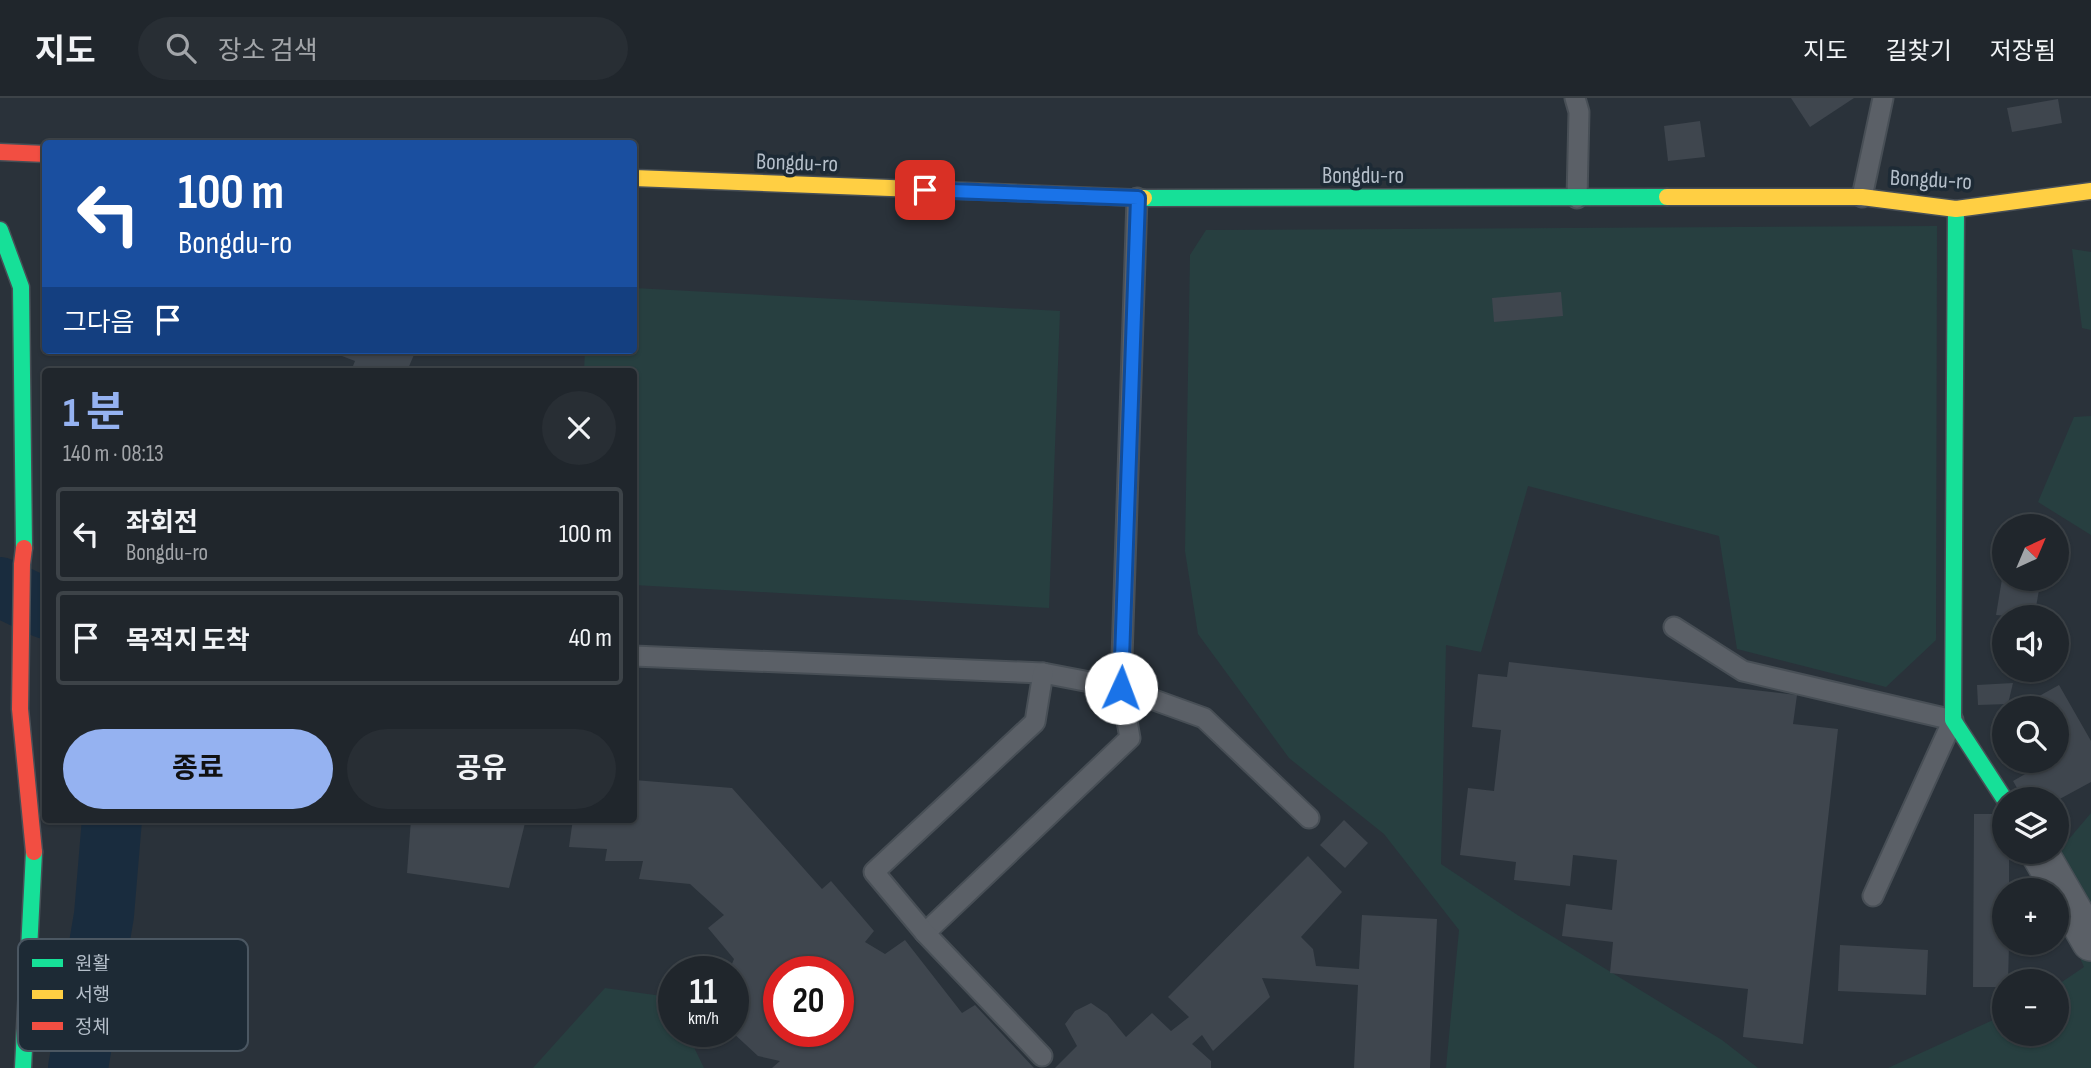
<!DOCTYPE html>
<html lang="ko">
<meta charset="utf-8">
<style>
:root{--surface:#20262c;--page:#282e34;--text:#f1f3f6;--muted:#a2a5a9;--line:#3d4348;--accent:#95b2f1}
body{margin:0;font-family:"Sofia Sans Condensed","Noto Sans KR",sans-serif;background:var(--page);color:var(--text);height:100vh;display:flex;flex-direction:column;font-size:26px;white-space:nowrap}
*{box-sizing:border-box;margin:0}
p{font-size:23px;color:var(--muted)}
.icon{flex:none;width:38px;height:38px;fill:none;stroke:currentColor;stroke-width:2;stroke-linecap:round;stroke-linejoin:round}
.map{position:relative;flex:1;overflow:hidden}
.panel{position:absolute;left:42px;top:270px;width:595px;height:455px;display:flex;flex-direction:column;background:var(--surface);border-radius:7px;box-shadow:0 2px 5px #0004,0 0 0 2px var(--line)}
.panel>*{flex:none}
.hud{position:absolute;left:42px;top:42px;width:595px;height:214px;border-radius:7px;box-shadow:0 2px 5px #0004,0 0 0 2px var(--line);background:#1a4fa0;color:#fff;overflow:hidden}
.needle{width:46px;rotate:44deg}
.controls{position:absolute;left:1992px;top:416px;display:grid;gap:14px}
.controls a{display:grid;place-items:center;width:77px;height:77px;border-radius:50%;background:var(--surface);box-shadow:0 2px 5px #0004,0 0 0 2px var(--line);font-size:35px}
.speed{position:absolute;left:658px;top:858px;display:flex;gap:14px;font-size:35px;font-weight:700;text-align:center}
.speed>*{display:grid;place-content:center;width:91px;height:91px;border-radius:50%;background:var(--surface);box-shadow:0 2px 5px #0004,0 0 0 2px var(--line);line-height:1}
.speed small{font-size:18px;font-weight:400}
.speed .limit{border:10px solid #d22;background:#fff;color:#111}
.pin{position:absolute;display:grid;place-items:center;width:60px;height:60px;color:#fff;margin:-30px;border-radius:14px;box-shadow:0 4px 10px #0006}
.me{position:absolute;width:77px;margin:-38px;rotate:2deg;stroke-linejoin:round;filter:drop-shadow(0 0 5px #0008)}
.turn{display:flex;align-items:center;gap:24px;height:147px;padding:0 21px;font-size:32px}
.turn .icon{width:91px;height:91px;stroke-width:2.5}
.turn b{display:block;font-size:49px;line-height:60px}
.then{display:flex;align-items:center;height:66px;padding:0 21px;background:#0003;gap:14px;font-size:26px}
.round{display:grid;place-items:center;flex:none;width:74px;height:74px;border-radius:37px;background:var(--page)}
.overview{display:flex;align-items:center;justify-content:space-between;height:119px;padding:0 21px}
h1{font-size:42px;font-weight:700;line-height:52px;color:var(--accent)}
.action{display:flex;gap:14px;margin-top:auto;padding:14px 21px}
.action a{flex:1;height:80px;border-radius:42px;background:var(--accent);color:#111;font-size:28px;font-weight:700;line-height:80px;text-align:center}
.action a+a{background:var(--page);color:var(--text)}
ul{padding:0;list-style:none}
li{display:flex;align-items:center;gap:21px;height:94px;margin:0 14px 10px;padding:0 7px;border:4px solid var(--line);border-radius:7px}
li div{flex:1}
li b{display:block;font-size:26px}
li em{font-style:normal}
header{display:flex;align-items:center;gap:42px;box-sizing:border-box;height:98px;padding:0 35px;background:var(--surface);border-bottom:2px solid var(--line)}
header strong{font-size:33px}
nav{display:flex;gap:38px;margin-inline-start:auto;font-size:24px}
.search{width:490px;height:63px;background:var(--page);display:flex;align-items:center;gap:18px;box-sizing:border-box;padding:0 24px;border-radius:38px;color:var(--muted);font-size:26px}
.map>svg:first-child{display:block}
.green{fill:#273f40}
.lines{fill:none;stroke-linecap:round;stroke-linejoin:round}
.river{stroke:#192c3e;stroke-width:60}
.building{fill:#3f464e;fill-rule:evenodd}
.lane-casing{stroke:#484f56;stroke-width:23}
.street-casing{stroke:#484f56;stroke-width:40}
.fast-casing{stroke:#484f56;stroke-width:19}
.slow-casing{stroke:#484f56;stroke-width:19}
.jam-casing{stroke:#484f56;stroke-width:19}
.lane{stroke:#5b6067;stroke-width:19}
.street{stroke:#5b6067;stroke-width:37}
.fast{stroke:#16e098;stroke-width:16}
.slow{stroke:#ffcf43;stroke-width:16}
.jam{stroke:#f24e42;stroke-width:16}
.route-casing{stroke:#114b97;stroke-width:18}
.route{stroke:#1a73e8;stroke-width:12}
.labels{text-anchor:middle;stroke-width:7;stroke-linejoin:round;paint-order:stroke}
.street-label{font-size:23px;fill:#b5bfca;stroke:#1d2a35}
.key{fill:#1d2a35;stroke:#4b5762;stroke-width:2}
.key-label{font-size:19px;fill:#b5bfca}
</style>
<header>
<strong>지도</strong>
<div class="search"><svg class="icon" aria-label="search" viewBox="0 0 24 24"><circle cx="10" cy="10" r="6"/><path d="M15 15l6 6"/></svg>장소 검색</div>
<nav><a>지도</a><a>길찾기</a><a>저장됨</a></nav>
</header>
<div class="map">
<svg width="2091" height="970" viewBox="0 0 2091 970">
<rect width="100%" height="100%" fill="#2a323a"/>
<g class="green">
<polygon points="1937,128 1936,542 1886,589 1737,551 1719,438 1528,388 1481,554 1446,547 1441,766 1519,818 1722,942 1758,970 1446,970 1459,832 1384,736 1289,660 1198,536 1185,453 1190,157 1206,132"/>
<polygon points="2072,151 2091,154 2091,232 2082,230"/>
<polygon points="634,190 1060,213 1049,510 634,487 634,273 584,273 585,252 634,252"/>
<polygon points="2091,318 2091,437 2038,404 2074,319"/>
<polygon points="2091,715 2091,970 1888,970 2004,917 2004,936 2056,936 2056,888 2084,869 2041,774"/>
<polygon points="605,890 669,899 674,909 674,933 686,933 704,970 533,970"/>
</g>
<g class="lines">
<g class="river">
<polyline points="0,489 46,511"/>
<polyline points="78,970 104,817 112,721"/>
</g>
</g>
<g class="building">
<polygon points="1791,0 1854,0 1810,29"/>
<polygon points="2058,1 2062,25 2012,34 2007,10"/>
<polygon points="1700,23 1705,59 1668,63 1664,28"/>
<polygon points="1561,194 1563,218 1494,224 1492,200"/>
<polygon points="344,252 416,252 407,273 351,273 355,263 342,258"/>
<polygon points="2002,481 2041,481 2034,520 1996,517"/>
<polygon points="1509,564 1797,597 1793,626 1838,631 1803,946 1743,939 1748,891 1610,875 1613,844 1562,838 1566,806 1612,812 1617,762 1573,757 1570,788 1514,782 1516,764 1460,757 1468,690 1494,693 1501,632 1472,629 1478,576 1507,579"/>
<polygon points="2030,572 2052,572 2053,574 2036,584"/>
<polygon points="2013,585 2008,606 1978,607 1977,587"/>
<polygon points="2059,587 2091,643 2091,684 2056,703 2048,702 2045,696 2034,702 2024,702 2013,683 2048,663 2056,663 2056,611 2016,611"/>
<path d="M634,682L732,690L822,791L831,783L874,833L865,844L885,856L905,842L962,915L975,907L1034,970H772L780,963L758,958L731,933H733V873H729L734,861L708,830L724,817L690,786L639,781L643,763H605L607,751L569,749L573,721H634ZM779,873H838V933H779Z"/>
<polygon points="1974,716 1994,716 1994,742 2004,742 2004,754 2009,754 2009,793 2004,793 2004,845 2009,845 2008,884 2004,884 2004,889 1973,889"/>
<polygon points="411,721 526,721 509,790 407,775"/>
<polygon points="1344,722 1368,745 1345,770 1320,747"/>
<polygon points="1308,758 1342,794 1301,839 1313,851 1316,868 1359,871 1362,817 1437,821 1430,970 1354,970 1358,887 1262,880 1270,899 1213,953 1202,937 1192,946 1211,963 1211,970 1055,970 1077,948 1065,926 1075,913 1091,905 1107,916 1126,939 1152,915 1171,933 1189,919 1168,899"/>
<polygon points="1840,847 1928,852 1926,897 1838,893"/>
</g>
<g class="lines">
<defs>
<g id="lane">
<polyline points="1575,0 1579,14 1577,100"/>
<polyline points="1862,99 1883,0"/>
<polyline points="1674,529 1743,573 1953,622 1873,798"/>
<polyline points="634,558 1043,575 1121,590 1137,100"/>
<polyline points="925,835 1130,640 1121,590 1204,620 1309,720"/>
<polyline points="1042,958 925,835 874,774 1035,624 1043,575"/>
</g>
<polyline id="street" points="2039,754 2091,844"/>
<g id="fast">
<polyline points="1144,100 1667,99"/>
<polyline points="1956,111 1953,622 2005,702"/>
<polyline points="0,132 21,189 24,450"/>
<polyline points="23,970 34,754"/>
</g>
<g id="slow">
<polyline points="634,80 1144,100"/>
<polyline points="1667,99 1862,99 1956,111 2091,93"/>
</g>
<g id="jam">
<polyline points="0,54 46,56"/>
<polyline points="24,450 22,466 20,611 34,754"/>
</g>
</defs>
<use href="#lane" class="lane-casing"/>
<use href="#street" class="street-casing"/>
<use href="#fast" class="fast-casing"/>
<use href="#slow" class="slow-casing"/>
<use href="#jam" class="jam-casing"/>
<use href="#lane" class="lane"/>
<use href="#street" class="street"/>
<use href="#fast" class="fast"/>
<use href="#slow" class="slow"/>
<use href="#jam" class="jam"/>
</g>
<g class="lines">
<defs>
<polyline id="route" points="925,92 1138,100 1121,590"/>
</defs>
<use href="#route" class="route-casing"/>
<use href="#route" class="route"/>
</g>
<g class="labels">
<g class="street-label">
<text transform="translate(797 64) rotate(2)" y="8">Bongdu-ro</text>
<text x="1363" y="85">Bongdu-ro</text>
<text transform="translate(1931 81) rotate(3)" y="8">Bongdu-ro</text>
</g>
</g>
<rect x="18" y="841" width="230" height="112" rx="10" class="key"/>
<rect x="32" y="861" width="31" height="8" fill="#16e098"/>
<rect x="32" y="892" width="31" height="9" fill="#ffcf43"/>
<rect x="32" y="924" width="31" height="8" fill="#f24e42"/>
<g class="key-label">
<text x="75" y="872">원활</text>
<text x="75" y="903">서행</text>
<text x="75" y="935">정체</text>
</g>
</svg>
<div class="controls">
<a><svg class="needle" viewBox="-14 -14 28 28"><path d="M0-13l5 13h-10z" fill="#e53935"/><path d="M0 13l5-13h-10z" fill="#a2a5a9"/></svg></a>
<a><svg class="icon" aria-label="sound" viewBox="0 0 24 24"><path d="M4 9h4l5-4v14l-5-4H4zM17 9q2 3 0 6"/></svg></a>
<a><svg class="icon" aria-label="search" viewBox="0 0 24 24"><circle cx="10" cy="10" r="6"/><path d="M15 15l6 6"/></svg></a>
<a><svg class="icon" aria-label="layers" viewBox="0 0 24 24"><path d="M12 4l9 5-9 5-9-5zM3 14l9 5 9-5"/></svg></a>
<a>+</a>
<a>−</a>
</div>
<div class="speed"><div>11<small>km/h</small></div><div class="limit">20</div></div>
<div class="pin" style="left:925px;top:92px;background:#d93025"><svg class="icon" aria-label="arrive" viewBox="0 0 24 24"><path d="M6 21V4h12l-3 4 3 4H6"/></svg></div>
<svg class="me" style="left:1121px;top:590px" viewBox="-20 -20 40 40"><circle r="19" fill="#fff"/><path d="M0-13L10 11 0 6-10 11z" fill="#1a73e8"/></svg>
<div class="hud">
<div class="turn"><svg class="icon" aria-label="left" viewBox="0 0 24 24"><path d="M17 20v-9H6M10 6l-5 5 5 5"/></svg><div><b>100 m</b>Bongdu-ro</div></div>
<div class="then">그다음<svg class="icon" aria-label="arrive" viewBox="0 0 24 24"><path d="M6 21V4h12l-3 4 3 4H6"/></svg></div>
</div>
<section class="panel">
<div class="overview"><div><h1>1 분</h1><p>140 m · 08:13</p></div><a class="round"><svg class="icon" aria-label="close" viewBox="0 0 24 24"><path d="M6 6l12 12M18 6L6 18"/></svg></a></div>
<ul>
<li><svg class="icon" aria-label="left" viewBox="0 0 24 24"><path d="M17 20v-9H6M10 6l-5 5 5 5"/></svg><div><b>좌회전</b><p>Bongdu-ro</p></div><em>100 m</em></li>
<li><svg class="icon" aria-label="arrive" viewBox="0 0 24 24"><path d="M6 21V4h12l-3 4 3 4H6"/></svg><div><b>목적지 도착</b></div><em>40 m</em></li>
</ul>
<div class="action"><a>종료</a><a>공유</a></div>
</section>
</div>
